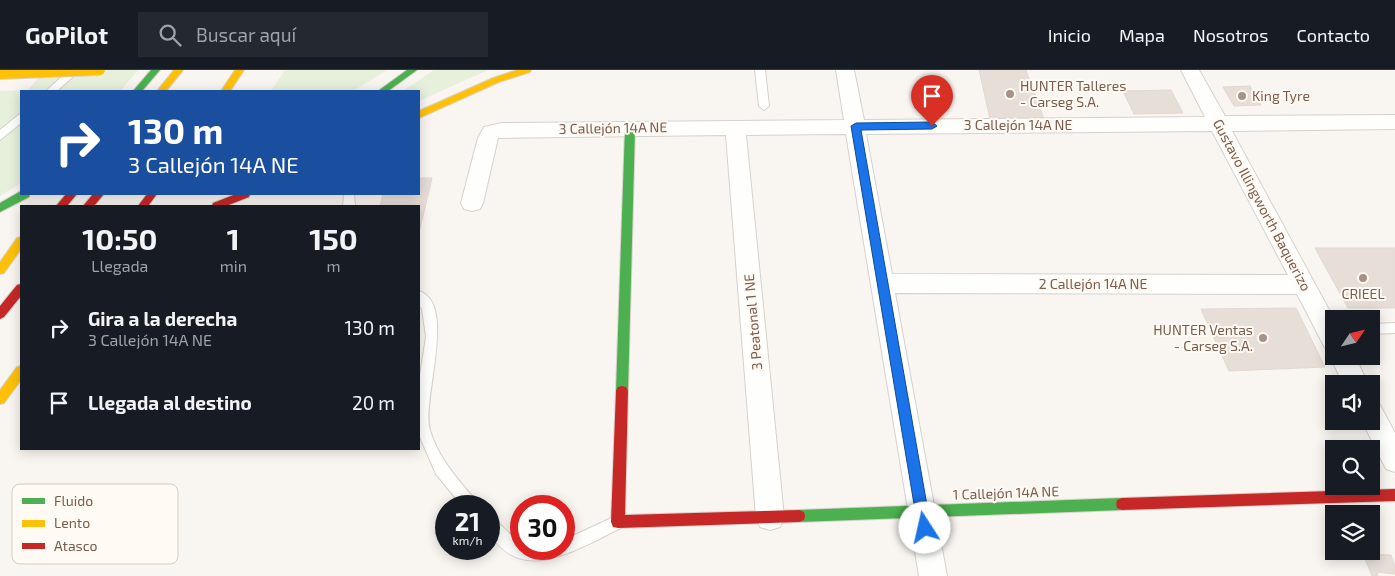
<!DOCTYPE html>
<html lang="es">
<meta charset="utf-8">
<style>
:root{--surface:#171b24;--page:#242831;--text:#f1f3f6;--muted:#9ea1a6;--line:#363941}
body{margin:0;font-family:"Exo 2",sans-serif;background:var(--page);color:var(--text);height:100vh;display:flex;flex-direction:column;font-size:19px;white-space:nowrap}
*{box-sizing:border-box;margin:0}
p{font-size:16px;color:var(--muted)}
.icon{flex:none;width:28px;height:28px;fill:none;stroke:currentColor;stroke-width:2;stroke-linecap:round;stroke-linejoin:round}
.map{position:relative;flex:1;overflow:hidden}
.sheet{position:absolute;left:20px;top:135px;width:400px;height:245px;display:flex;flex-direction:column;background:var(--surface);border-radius:0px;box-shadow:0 2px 12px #0003}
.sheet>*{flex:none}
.banner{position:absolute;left:20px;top:20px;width:400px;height:105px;border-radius:0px;box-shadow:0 2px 12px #0003;background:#1a4fa0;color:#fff;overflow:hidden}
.needle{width:32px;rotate:55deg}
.fabs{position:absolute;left:1325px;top:240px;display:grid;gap:10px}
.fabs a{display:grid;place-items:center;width:55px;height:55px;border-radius:0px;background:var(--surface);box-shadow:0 2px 12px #0003;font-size:25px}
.speed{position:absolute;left:435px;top:425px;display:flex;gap:10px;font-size:25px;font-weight:700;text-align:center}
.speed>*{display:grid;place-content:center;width:65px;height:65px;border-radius:50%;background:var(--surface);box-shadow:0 2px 12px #0003;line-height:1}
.speed small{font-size:12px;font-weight:400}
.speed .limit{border:8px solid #d22;background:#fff;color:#111}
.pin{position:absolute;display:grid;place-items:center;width:42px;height:42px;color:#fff;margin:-51px -21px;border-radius:50% 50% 50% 0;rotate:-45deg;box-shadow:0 0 5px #0007}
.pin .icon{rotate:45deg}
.me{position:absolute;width:55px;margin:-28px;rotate:350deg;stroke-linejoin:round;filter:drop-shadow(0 0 4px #0008)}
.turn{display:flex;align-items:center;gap:18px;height:105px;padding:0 25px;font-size:22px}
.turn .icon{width:65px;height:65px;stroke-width:2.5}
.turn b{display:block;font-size:35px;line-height:42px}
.eta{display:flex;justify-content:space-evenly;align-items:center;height:85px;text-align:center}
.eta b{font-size:30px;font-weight:700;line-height:35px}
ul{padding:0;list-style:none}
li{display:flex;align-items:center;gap:15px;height:75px;padding:0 25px}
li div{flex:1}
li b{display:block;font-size:19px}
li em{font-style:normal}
header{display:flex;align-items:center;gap:30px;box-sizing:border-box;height:70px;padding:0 25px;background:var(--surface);border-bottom:1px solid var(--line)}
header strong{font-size:24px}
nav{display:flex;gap:28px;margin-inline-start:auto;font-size:18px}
.search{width:350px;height:45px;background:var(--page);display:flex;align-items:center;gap:12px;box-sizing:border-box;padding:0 18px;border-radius:0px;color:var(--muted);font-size:19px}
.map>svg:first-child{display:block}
.green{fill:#e7f0db}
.building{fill:#e6ded7;stroke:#e2d8d2}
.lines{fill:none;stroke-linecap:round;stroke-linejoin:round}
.lane-casing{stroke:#d7d1cb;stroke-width:2}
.street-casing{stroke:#d7d1cb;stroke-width:2}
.fast-casing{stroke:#d9d2cb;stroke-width:2}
.slow-casing{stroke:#d9d2cb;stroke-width:2}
.jam-casing{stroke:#d9d2cb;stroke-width:2}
.lane{fill:#fefefd;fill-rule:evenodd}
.street{fill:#fefefd;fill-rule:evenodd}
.fast{fill:#4caf50;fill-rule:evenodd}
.slow{fill:#ffc107;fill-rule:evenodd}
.jam{fill:#c62828;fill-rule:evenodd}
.slow-bridge-casing{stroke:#dad1cc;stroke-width:12;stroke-linecap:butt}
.slow-bridge{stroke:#ffc107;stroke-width:10}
.route{fill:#1a73e8;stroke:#114b97}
.poi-dot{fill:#a69286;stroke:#fffaf3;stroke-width:2}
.labels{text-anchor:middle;stroke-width:4;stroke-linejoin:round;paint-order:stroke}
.poi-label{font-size:14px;fill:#7a5c4d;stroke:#fffaf3;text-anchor:start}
.street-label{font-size:14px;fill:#7a5c4d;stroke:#fffaf3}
.key{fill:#fffaf3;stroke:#d7cbc1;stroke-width:1}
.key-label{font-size:14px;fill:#7a5c4d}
</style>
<header>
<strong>GoPilot</strong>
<div class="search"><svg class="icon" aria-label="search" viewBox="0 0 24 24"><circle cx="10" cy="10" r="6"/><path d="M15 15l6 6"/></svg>Buscar aquí</div>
<nav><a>Inicio</a><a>Mapa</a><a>Nosotros</a><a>Contacto</a></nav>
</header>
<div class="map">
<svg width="1395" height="506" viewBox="0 0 1395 506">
<rect width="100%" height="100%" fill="#f9f5f0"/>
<g class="green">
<polygon points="45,0 138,0 120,21 21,21 21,113 0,126 0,21 28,20"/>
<polygon points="285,0 387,0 353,21 271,21"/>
<polygon points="434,0 488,0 419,31 419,21 403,21"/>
</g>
<g class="building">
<polygon points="979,0 1026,0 1044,49 990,49"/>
<polygon points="1250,16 1261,35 1234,36 1223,17"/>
<polygon points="1171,20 1183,43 1134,44 1123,21"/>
<polygon points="419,108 432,108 419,163 419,136 380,136 383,124 419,124"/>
<polygon points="1315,178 1395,178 1395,238 1348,238"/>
<polygon points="1296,238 1325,297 1229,301 1201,239"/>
<polygon points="1363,484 1391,485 1395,497 1395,504 1377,502 1378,506 1372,506"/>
</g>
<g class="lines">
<defs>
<g id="lane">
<polygon points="755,0 765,0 769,36 764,40 759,36"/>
<polygon points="68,1 76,1 77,3 57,21 46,21"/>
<polygon points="21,43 21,53 0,70 0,60"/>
<polygon points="344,124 354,124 355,136 343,136"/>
<path d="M419,221C458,234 421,330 430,360C438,388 458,409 476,431L478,436H462L436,404L419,365V311L426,267L422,239L419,235Z"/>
<polygon points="1395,253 1395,263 1371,264 1371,254"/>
<path d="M618,445L623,447L625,452L623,457C595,470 550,499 518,488C506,484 497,474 489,464V447L494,449L521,474V479H564V470Z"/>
</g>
<g id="street">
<path d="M836,0H854L864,50L1205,47L1181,0H1199L1225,46L1395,45V59L1232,61L1334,249V286H1355L1368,314H1343L1330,286L1332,281L1325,278L1297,224L895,223L947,506H919L846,64L746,65L784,447L780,457L770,460L760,457L756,447L726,65L498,68L483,133L480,139L472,141L464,139L461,133L478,68L484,57L502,53L844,50ZM1212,61L1288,205L892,204L866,64Z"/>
<polygon points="1371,332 1380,335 1395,363 1395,402 1386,399 1362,351 1371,351"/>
</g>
<g id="fast">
<polygon points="151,0 160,0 142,21 133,21"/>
<polygon points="407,0 417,0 388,21 378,21"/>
<polygon points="630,55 635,58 628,321 626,325 622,326 618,325 616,321 625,58"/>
<polygon points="21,121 21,124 30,124 29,127 0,142 0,133"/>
<polygon points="1122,428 1127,430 1128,434 1127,438 1122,440 799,452 794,450 793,446 794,442 799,440"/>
</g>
<g id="slow">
<polygon points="174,0 183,0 166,21 157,21"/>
<polygon points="235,0 244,0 230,21 221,21"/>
<polygon points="517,0 531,0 530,2 499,12 419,48 419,41 493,8"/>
<polygon points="21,167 21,179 4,203 0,204 0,192 17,168"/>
<polygon points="21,296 21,310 4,333 0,334 0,320 17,297"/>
</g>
<g id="jam">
<polygon points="66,124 77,124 67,136 56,136"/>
<polygon points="93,124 104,124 94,136 83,136"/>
<polygon points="147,124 157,124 148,136 138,136"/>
<polygon points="236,124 250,124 249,127 226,136 212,136 213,133"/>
<polygon points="21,214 21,226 4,247 0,249 0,236 17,215"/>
<polygon points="622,316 626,317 628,321 625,445 799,440 804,442 805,446 804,450 799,452 618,458 613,457 611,452 616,321 618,317"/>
<polygon points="1395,419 1395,431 1122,440 1117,438 1116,434 1117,430 1122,428"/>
</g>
</defs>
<use href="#lane" class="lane-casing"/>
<use href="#street" class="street-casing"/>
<use href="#fast" class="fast-casing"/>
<use href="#slow" class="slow-casing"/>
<use href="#jam" class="jam-casing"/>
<use href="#lane" class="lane"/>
<use href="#street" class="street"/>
<use href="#fast" class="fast"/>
<use href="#slow" class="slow"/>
<use href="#jam" class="jam"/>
<defs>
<polyline id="slow-bridge" points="0,4 100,0"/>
</defs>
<use href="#slow-bridge" class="slow-bridge-casing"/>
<use href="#slow-bridge" class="slow-bridge"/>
</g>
<polygon class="route" points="932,52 937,56 932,59 861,60 931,458 929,462 925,464 920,462 918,458 851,56 856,53"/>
<g class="poi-dot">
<circle cx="1010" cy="24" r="5"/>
<circle cx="1242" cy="26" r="5"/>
<circle cx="1363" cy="208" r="5"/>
<circle cx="1263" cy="268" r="5"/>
</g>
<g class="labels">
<g class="poi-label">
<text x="1020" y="21">HUNTER Talleres<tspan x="1020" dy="16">- Carseg S.A.</tspan></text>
<text x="1252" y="31">King Tyre</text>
<text x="1363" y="229" text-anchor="middle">CRIEEL</text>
<text x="1253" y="265" text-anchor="end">HUNTER Ventas<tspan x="1253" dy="16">- Carseg S.A.</tspan></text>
</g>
<g class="street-label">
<text x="1018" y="60">3 Callejón 14A NE</text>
<text transform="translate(613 58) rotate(-1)" y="5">3 Callejón 14A NE</text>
<text transform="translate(1262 135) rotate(62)" y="5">Gustavo Illingworth Baquerizo</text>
<text x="1093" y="219">2 Callejón 14A NE</text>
<text transform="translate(753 252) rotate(-95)" y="5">3 Peatonal 1 NE</text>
<text transform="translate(1006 423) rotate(-2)" y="5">1 Callejón 14A NE</text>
</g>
</g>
<rect x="12" y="414" width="166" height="80" rx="8" class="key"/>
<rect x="22" y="428" width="23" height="6" fill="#4caf50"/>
<rect x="22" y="450" width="23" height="7" fill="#ffc107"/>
<rect x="22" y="473" width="23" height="6" fill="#c62828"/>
<g class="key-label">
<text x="54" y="436">Fluido</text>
<text x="54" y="458">Lento</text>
<text x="54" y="481">Atasco</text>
</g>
</svg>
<div class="fabs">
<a><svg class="needle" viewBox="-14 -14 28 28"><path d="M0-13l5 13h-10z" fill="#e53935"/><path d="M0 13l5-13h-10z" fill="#9ea1a6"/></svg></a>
<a><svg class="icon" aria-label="sound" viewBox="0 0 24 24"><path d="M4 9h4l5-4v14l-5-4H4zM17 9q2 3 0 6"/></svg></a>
<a><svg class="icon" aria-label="search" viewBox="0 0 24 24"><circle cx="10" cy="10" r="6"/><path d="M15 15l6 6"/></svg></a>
<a><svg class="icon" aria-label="layers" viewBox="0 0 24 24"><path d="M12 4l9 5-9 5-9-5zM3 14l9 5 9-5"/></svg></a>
</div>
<div class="speed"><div>21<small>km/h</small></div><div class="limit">30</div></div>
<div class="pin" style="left:932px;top:56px;background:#d93025"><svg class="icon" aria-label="arrive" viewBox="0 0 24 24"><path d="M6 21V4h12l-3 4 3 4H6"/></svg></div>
<svg class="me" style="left:925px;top:458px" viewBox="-20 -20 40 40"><circle r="19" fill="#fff"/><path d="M0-13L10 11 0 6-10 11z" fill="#1a73e8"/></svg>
<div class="banner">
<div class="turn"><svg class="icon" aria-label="right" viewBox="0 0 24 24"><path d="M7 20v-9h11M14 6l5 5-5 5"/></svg><div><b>130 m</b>3 Callejón 14A NE</div></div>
</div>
<section class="sheet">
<div class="eta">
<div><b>10:50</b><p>Llegada</p></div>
<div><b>1</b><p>min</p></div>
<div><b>150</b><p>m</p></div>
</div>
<ul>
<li><svg class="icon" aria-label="right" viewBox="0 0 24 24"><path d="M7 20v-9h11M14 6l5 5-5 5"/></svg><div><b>Gira a la derecha</b><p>3 Callejón 14A NE</p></div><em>130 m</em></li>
<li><svg class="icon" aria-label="arrive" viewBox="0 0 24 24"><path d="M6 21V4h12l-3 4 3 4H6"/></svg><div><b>Llegada al destino</b></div><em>20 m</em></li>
</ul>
</section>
</div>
